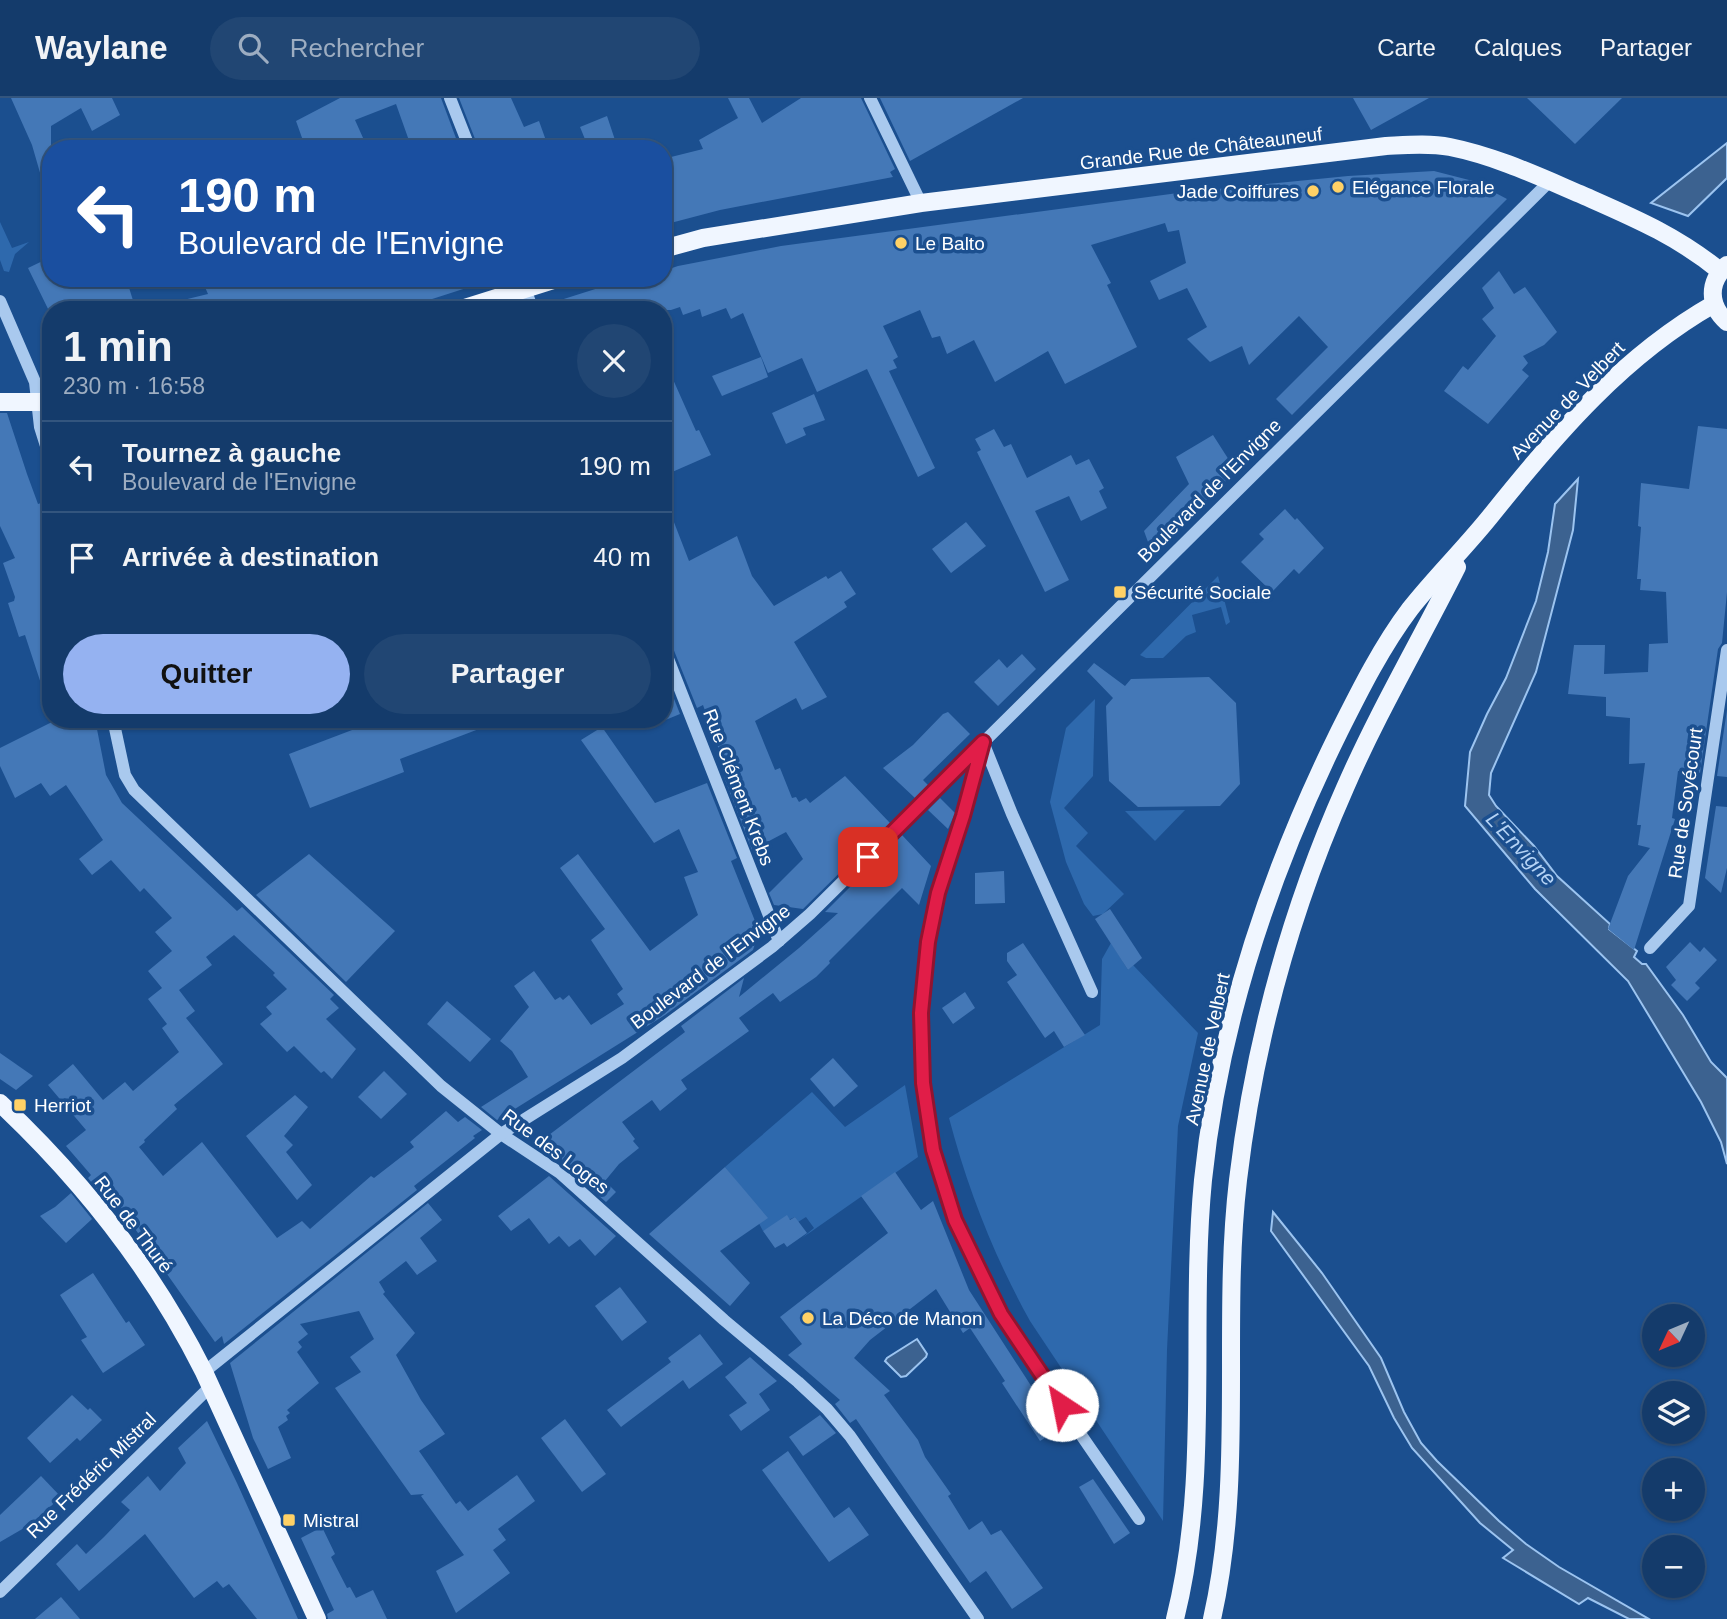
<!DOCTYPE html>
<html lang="fr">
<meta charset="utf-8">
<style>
:root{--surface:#143b6b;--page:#214673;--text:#f1f3f6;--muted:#9dadc1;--line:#33557e;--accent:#95b2f1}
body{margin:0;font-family:Arial,sans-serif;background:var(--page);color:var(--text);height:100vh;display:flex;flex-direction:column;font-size:26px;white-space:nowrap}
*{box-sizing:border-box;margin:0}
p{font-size:23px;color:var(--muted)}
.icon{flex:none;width:38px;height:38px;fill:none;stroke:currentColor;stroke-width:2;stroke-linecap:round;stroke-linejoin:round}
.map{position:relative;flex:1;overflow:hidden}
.sheet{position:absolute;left:42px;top:203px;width:630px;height:427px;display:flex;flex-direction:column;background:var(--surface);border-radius:28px;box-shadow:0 2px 5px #0004,0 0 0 2px var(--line)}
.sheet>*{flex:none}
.guide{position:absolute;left:42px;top:42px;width:630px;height:147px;border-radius:28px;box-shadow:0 2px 5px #0004,0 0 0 2px var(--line);background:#1a4fa0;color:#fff;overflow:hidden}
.needle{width:46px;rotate:226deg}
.buttons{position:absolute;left:1642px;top:1206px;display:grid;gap:14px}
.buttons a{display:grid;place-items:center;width:63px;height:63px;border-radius:50%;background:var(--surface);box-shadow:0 2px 5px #0004,0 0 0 2px var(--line);font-size:35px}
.pin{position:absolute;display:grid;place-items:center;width:60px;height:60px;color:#fff;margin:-30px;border-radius:14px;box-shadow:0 4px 10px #0006}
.me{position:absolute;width:77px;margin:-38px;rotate:326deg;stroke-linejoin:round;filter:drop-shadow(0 0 5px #0008)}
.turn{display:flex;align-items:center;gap:24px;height:147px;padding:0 21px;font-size:32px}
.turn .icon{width:91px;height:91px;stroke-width:2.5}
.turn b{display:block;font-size:49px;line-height:60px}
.round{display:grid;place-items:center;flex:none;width:74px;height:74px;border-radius:37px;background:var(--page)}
.head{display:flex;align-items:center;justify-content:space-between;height:119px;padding:0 21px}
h1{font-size:42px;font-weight:800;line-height:52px}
.button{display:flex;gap:14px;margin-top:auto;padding:14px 21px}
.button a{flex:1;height:80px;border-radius:42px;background:var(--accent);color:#111;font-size:28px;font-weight:800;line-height:80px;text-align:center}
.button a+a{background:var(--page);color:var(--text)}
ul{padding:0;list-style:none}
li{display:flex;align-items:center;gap:21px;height:91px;padding:0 21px;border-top:2px solid var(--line)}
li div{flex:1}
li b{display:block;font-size:26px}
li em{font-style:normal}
header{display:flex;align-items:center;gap:42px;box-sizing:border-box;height:98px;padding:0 35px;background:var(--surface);border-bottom:2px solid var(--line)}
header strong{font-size:33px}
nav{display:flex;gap:38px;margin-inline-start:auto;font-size:24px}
.search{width:490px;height:63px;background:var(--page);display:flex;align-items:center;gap:18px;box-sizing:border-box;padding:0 24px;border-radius:38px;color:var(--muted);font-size:26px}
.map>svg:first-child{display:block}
.green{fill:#2e69ad}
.water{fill:#3c6290;stroke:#9cc4f0;stroke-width:2}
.building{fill:#4478b7}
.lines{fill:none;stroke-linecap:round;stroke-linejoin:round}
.minor{stroke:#a9c9ee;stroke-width:12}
.major{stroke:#f0f6ff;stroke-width:18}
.route-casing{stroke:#92132f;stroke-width:18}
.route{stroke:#e11d48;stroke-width:12}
.poi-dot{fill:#ffd166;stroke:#1b4f8f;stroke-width:2.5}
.labels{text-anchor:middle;stroke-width:7;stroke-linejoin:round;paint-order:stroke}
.street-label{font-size:19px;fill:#fff;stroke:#1b4f8f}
.poi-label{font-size:19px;fill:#fff;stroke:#1b4f8f;text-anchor:start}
.water-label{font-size:21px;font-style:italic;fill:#b5d3f5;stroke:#1b4f8f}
</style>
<header>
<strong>Waylane</strong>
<div class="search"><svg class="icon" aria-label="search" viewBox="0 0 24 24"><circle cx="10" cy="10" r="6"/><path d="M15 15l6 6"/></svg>Rechercher</div>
<nav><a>Carte</a><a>Calques</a><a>Partager</a></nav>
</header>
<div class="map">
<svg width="1727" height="1521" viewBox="0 0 1727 1521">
<rect width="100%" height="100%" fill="#1b4f8f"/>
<g class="green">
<polygon points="0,124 12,150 29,144 15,156 9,174 4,173 0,162"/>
<polygon points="1218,478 1230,524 1226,527 1221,509 1192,517 1196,534 1186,538 1163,560 1146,560 1140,557"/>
<polygon points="1095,601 1093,678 1064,710 1088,735 1076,748 1124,796 1103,816 1093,818 1084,806 1066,764 1050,704 1066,630"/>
<polygon points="1185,712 1155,743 1125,713"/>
<path d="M1111,845L1128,872L1133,867L1198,935L1178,1028L1167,1252L1163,1423L1030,1223C994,1158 968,1092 949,1020L1100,927L1102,861Z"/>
<polygon points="905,987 918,1059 802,1140 814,1130 806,1119 798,1124 795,1119 763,1133 753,1114 758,1110 725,1069 812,994 845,1029"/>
</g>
<g class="water">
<polygon points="1727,45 1727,80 1688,118 1651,105"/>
<polygon points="1578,381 1573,432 1536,574 1491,675 1489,697 1496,708 1534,748 1557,778 1610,826 1609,831 1637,853 1634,859 1642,866 1646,866 1683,917 1711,964 1727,980 1727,1066 1721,1044 1701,1004 1628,883 1535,791 1465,708 1470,654 1487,616 1506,580 1536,503 1548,454 1555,406"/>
<polygon points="1273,1114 1322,1175 1381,1260 1404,1314 1421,1345 1437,1363 1499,1423 1526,1446 1559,1469 1649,1521 1629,1521 1588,1500 1579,1506 1503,1460 1513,1452 1480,1425 1412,1350 1394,1320 1369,1268 1271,1133"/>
<polygon points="917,1241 927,1256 926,1259 906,1278 901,1279 885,1263 887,1260"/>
</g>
<g class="building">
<polygon points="11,0 112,0 120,17 92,33 81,10 51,28 51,91 45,92 32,47"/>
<polygon points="340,0 441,0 460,51 412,51 396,6 355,22 368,51 306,51 296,23"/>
<polygon points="459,0 511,0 524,29 539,23 549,51 479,51"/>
<polygon points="728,0 749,0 762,25 801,0 861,0 895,71 890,74 893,79 720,112 663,127 663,61 703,51 699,42 738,20"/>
<polygon points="880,0 1023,0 910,63"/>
<polygon points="1353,0 1429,0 1371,32"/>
<polygon points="1527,0 1622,0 1575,46"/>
<polygon points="607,18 618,51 589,51 580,29"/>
<polygon points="1434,73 1473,83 1507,101 1292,317 1276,301 1328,249 1299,218 1249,267 1242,248 1210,264 1187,241 1207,229 1187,190 1159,202 1150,183 1186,165 1179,132 1168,134 1165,125 1091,147 1111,185 1107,187 1137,249 1065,286 1048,253 995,284 974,242 947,256 940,238 932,240 920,212 883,228 898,259 893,262 897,270 889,273 935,370 918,379 867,271 817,294 802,260 768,275 743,215 731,221 726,210 702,219 700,211 683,217 680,209 671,212 549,212 548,206 630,180 663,180 663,173 678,168 781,148 1178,95 1348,78"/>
<polygon points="51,159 51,180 126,180 136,212 51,212 51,217 28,170"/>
<polygon points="1499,173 1514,196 1525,189 1557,234 1544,247 1523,258 1528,265 1522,272 1529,278 1488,326 1444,293 1463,268 1468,272 1496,238 1482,221 1494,210 1482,190"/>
<polygon points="201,180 484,180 485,184 398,212 176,212 175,204 208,196"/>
<polygon points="663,259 696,333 699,332 711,357 663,378"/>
<polygon points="761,259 768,279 722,298 712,278"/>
<polygon points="814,296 825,322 803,330 806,337 786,346 772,315"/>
<polygon points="0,315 7,315 27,376 38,406 41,405 51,437 51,604 47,604 25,537 19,539 8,505 14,503 15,499 3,465 15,460 0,428"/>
<polygon points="1698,328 1727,331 1727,494 1722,545 1718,551 1700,675 1678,673 1672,720 1675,721 1634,852 1608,831 1628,778 1650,750 1638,747 1641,727 1637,727 1645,665 1629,666 1630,620 1606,618 1606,599 1568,596 1574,547 1605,547 1604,576 1648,574 1649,546 1668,545 1666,494 1640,492 1641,481 1637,481 1641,429 1638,428 1641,385 1689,391"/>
<polygon points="994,331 1004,349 1011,346 1027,380 1071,357 1076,367 1089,361 1104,390 1099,393 1107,410 1081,423 1069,398 1035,413 1069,482 1045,494 977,354 981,352 975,341"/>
<polygon points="1213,337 1236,373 1152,455 1144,433 1189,386 1176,359"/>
<polygon points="663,401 665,401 689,463 737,438 752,478 774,508 826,478 828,481 841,473 856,496 844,504 847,509 794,544 827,599 802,612 796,600 755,623 775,672 780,670 792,700 796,699 799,704 806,700 810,705 845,678 890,725 803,811 774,807 769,795 803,761 786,734 752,752 724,679 728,677 703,607 697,610 671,545 663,539"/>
<polygon points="1285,411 1295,422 1297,420 1324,450 1299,476 1294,471 1272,494 1241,464 1264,441 1259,436"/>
<polygon points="966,424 986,448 951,475 932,451"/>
<polygon points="1022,556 1036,571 998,608 974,584 999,561 1007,570"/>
<polygon points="1094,565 1125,588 1131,581 1209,579 1236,605 1240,686 1220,708 1138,709 1109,683 1106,608 1113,600 1087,573"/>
<polygon points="663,573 680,616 663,623"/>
<polygon points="1727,612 1727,679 1717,678"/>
<polygon points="948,614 970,636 923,682 928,687 915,700 883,670 913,647 943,616"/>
<polygon points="58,621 95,621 106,677 122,705 237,813 242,809 334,897 330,901 339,910 326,921 356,951 332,981 324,973 321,975 294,948 287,954 260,926 272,916 266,909 287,891 273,877 275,875 234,837 206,859 212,867 179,892 195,913 186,920 223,966 174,1007 177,1011 144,1042 145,1044 139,1049 163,1078 202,1044 277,1140 302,1123 310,1131 371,1078 374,1080 414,1049 410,1044 446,1013 458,1024 465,1019 482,1032 473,1038 475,1040 414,1088 417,1092 224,1246 222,1238 215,1244 114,1101 109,1106 88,1080 91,1077 66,1048 86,1032 48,987 73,966 103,1002 125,984 133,993 179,954 162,930 167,926 148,901 162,890 148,873 172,853 155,834 172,820 144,790 140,794 111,762 92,777 79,761 103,742 66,687 50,698 41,685 15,700 0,668 0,650"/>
<polygon points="381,621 500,621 500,623 400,661 404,674 310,710 289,656"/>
<polygon points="602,629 655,705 707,685 737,760 731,763 759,833 753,852 665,917 497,1022 481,1009 528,979 512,953 500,943 529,909 514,888 534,873 555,902 560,899 563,902 569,897 591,927 624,906 617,896 623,891 591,842 605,831 560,770 578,756 650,853 698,817 684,779 698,774 679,731 654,745 581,642"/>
<polygon points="940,700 955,715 948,731 928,712"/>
<polygon points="1716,708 1727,709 1727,770 1721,795 1705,780"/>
<polygon points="902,737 931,768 919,807 902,790 829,863 830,865 816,879 780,904 773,895 739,920 749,933 681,982 687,991 660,1013 652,1002 622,1024 635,1041 633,1043 639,1050 619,1066 605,1083 616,1094 606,1104 563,1067 566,1065 541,1043 685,934 681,928 744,880 739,899 799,850 838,815 825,814"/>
<polygon points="309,756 395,833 346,884 256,797"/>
<polygon points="1004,773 1005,805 975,806 975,775"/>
<polygon points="1110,811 1142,860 1128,872 1095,821"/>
<polygon points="1690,844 1700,854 1704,849 1717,862 1695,885 1700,890 1687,903 1671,887 1676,882 1666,869"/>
<polygon points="1023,845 1085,937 1064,949 1054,933 1045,940 1007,884 1017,877 1007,863 1007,855"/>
<polygon points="965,894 975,910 953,926 942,910"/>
<polygon points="447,903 491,941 470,964 427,926"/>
<polygon points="0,955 33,978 16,992 0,981"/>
<polygon points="833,960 858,988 834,1009 810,981"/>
<polygon points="384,973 407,996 381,1021 358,999"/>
<polygon points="295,997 308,1009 284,1038 293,1047 286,1054 312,1087 297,1102 246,1038"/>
<polygon points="725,1069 768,1120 720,1153 750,1185 730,1208 649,1136"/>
<polygon points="895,1074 921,1112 933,1103 969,1192 1059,1331 1040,1343 1002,1285 1005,1283 970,1230 963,1235 936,1191 870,1242 854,1260 890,1293 884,1297 918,1342 925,1359 951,1396 948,1398 969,1432 982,1423 991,1437 1001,1432 1043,1490 1012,1511 986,1473 970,1485 856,1321 850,1325 835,1306 840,1302 788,1257 802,1246 780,1219 888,1135 861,1098"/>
<polygon points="549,1078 616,1138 595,1158 580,1141 569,1149 559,1138 549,1146 529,1120 511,1133 498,1118"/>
<polygon points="71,1095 92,1121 66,1145 40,1118 55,1109"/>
<polygon points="428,1105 442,1122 420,1140 437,1163 417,1177 406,1163 379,1184 385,1194 383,1196 415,1235 396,1257 421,1302 445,1336 419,1353 456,1406 460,1403 468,1413 517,1377 535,1403 498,1431 506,1442 493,1452 510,1475 456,1515 436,1473 464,1457 421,1398 424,1396 411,1397 335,1290 361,1274 350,1259 374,1241 359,1213 300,1226 308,1236 298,1244 302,1249 297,1254 319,1285 287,1312 290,1315 286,1318 288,1322 278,1329 291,1360 268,1371 253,1340 230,1265"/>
<polygon points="787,1117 790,1122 795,1119 807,1135 787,1149 784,1145 775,1150 763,1133"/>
<polygon points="93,1175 126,1225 129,1223 145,1247 103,1275 81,1242 87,1239 60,1197"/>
<polygon points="620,1189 647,1224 622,1243 595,1208"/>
<polygon points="700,1236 723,1266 689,1291 683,1282 621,1329 607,1312 671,1264 668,1260"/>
<polygon points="750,1259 777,1283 759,1296 770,1312 741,1333 729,1317 747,1305 725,1279"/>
<polygon points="72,1297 88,1312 90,1310 102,1322 80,1343 77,1340 50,1365 27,1340"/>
<polygon points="820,1317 836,1335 803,1358 789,1339"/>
<polygon points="565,1321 606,1376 582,1394 541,1340"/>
<polygon points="207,1323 237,1385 298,1521 257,1521 229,1486 223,1490 217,1483 194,1500 145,1436 79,1493 56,1466 77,1446 86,1456 104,1439 130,1412 121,1404 148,1378 160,1393 186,1365 178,1350"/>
<polygon points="788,1353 834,1420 849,1409 869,1437 829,1464 762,1372"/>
<polygon points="41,1378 61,1399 31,1426 0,1444 0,1417"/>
<polygon points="1093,1381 1130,1435 1114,1446 1079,1389"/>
<polygon points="322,1429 335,1456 331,1459 347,1490 350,1489 356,1500 373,1492 387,1521 328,1521 327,1516 334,1512 301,1440"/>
<polygon points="61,1499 80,1521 35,1521"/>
</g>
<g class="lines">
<g class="minor">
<polyline points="450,0 470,51"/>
<polyline points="870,0 921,105"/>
<polyline points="521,180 533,212"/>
<polyline points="0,203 35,284 40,329 51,364"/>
<polyline points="663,548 779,843"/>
<polyline points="113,621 125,677 134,692 441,988 501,1036 560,1075 724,1222 798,1284 827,1311 850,1338 978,1521"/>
<path d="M983,644C976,670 970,696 962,721C950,762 935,801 928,843C913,935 919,1038 956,1124C1002,1231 1074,1325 1139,1421"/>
<polyline points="983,644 1012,716 1092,894"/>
<polyline points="1650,850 1689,808 1727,552"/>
<polyline points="204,1274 501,1036 622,960 772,849 810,816 1550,83"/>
<polyline points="0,1494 210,1289"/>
</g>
<g class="major">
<path d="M663,151L703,140L921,105L1386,48C1407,47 1429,45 1450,49C1495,58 1538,78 1580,96C1632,119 1676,137 1720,173"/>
<path d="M1727,167C1708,184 1708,207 1727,224"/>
<polyline points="458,212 560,180"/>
<polyline points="0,304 51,304"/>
<path d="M0,1005C83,1083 153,1172 204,1274L317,1521"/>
<path d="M1175,1521C1211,1378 1189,1227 1203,1082C1219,926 1270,774 1339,634C1360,592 1382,548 1410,511C1436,478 1467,448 1493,415C1557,335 1624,257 1714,206"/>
<path d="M1212,1521C1245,1376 1221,1228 1238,1082C1254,947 1290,814 1345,690C1378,614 1420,543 1457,469"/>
</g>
</g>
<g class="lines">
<defs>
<polyline id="route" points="868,759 983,644 963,718 938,795 928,844 921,915 923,985 933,1052 955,1122 1001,1216 1062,1307"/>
</defs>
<use href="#route" class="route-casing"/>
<use href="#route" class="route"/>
</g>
<g class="poi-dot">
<circle cx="1338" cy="89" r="7"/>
<circle cx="1313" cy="93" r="7"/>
<circle cx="901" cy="145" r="7"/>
<rect x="1113" y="487" width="14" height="14" rx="3.5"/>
<rect x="13" y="1000" width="14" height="14" rx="3.5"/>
<circle cx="808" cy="1220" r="7"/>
<rect x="282" y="1415" width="14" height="14" rx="3.5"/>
</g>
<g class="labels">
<g class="street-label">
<text transform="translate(1201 50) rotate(-7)" y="7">Grande Rue de Châteauneuf</text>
<text transform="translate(1567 302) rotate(-46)" y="7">Avenue de Velbert</text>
<text transform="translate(1209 392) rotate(-45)" y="7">Boulevard de l'Envigne</text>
<text transform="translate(739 689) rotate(69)" y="7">Rue Clément Krebs</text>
<text transform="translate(1685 705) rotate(-82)" y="7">Rue de Soyécourt</text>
<text transform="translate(710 868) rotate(-37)" y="7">Boulevard de l'Envigne</text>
<text transform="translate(1207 951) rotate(-78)" y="7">Avenue de Velbert</text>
<text transform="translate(556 1053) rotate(37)" y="7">Rue des Loges</text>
<text transform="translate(134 1126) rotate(53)" y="7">Rue de Thuré</text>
<text transform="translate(91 1377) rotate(-44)" y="7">Rue Frédéric Mistral</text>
</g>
<g class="poi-label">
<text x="1352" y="96">Elégance Florale</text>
<text x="1299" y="100" text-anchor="end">Jade Coiffures</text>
<text x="915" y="152">Le Balto</text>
<text x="1134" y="501">Sécurité Sociale</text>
<text x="34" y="1014">Herriot</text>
<text x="822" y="1227">La Déco de Manon</text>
<text x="303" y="1429">Mistral</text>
</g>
<g class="water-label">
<text transform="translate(1521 751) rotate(47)" y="7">L'Envigne</text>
</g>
</g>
</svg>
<div class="buttons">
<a><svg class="needle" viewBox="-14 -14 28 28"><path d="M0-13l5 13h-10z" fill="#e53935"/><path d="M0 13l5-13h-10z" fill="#9dadc1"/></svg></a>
<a><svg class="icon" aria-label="layers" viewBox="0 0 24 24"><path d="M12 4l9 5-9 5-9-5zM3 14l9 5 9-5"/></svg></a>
<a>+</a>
<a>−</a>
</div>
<div class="pin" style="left:868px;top:759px;background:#d93025"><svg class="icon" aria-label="arrive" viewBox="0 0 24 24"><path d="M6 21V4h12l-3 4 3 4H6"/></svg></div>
<svg class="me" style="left:1062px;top:1307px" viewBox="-20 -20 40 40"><circle r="19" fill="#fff"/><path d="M0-13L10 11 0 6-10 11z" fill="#e11d48"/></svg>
<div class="guide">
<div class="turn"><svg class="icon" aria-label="left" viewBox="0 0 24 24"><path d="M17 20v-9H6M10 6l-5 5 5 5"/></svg><div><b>190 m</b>Boulevard de l'Envigne</div></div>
</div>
<section class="sheet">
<div class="head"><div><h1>1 min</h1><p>230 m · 16:58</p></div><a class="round"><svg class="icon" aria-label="close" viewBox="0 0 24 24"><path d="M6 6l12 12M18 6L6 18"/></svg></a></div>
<ul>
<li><svg class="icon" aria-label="left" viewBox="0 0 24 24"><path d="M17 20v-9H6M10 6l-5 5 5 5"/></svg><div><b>Tournez à gauche</b><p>Boulevard de l'Envigne</p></div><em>190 m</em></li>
<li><svg class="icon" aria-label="arrive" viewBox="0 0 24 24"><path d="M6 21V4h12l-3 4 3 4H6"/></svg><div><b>Arrivée à destination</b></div><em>40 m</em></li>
</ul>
<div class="button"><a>Quitter</a><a>Partager</a></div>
</section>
</div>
